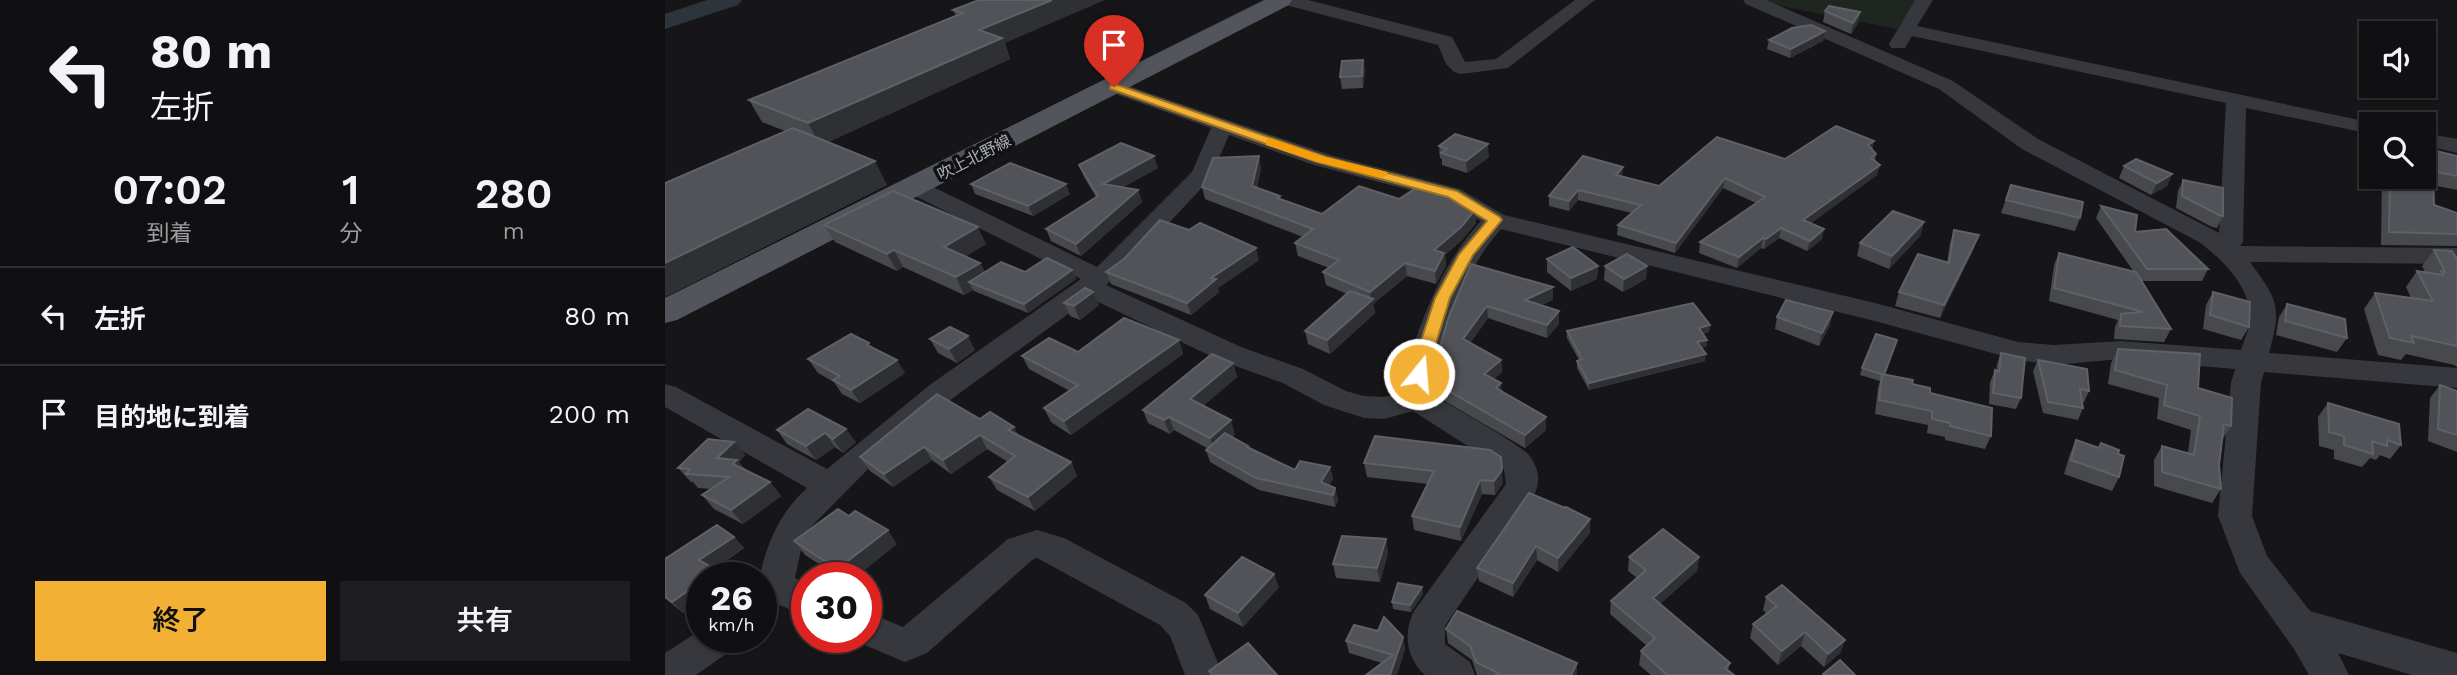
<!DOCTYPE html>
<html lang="ja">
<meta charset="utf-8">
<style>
:root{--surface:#101012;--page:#1e1e20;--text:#f1f3f6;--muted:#9c9d9f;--line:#303032;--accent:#f2b134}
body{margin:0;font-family:"Work Sans","Noto Sans JP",sans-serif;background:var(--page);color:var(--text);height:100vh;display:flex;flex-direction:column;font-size:26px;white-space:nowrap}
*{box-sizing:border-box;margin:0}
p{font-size:23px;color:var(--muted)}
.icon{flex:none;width:38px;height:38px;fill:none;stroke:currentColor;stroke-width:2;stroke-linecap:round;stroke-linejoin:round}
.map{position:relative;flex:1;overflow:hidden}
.drawer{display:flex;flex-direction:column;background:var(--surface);width:665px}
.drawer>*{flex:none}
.guide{background:#101012;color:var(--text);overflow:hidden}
.controls{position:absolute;left:1694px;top:21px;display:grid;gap:14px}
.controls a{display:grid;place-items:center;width:77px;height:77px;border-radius:0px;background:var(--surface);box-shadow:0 2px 5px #0004,0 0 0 2px var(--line);font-size:35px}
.speed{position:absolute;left:21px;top:562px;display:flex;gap:14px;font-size:35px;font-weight:700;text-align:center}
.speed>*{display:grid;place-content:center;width:91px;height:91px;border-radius:50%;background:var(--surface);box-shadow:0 2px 5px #0004,0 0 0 2px var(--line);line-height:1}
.speed small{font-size:18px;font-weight:400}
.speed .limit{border:10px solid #d22;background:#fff;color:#111}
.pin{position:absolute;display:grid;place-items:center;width:60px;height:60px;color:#fff;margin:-72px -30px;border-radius:50% 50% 50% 0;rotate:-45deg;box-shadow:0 0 7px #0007}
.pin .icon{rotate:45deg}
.me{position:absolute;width:77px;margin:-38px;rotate:17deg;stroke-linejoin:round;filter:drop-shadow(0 0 5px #0008)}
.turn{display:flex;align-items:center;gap:24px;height:147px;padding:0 35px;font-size:32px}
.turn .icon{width:91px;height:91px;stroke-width:2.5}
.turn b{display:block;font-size:49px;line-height:60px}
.eta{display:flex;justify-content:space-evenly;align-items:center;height:119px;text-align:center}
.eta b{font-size:42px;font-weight:600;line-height:49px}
.action{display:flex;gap:14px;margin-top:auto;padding:14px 35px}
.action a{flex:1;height:80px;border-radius:0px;background:var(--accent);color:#111;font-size:28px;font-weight:600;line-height:80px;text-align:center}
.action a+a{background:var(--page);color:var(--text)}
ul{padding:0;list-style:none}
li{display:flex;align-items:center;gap:21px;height:98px;padding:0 35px;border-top:2px solid var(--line)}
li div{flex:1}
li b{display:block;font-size:26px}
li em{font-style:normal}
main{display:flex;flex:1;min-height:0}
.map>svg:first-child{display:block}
.green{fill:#1e261f}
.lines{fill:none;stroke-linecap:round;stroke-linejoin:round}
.river{fill:#2c353c;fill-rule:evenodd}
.minor{fill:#37383d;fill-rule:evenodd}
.major{fill:#53555c;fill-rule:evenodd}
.wall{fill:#47494d}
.shaded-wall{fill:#2f3033}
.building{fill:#525359;stroke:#5f6168;stroke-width:2}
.route{fill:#f2b134;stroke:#9d7322;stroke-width:2}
.slow{fill:#f59e0b}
.labels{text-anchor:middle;stroke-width:7;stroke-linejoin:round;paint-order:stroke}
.far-street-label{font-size:16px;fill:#a8adb8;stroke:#111113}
</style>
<main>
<section class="drawer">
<div class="guide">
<div class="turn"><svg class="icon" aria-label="left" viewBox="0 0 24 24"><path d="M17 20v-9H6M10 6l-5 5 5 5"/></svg><div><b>80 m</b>左折</div></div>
</div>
<div class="eta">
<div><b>07:02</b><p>到着</p></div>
<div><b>1</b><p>分</p></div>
<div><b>280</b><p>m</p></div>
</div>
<ul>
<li><svg class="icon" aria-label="left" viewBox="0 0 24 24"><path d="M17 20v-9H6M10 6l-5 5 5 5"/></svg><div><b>左折</b></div><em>80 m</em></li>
<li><svg class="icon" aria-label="arrive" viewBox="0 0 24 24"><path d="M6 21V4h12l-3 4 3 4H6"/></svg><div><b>目的地に到着</b></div><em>200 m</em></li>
</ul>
<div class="action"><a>終了</a><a>共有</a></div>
</section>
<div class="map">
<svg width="1792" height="675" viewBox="0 0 1792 675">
<rect width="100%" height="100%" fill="#161618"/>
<polygon class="green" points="1095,0 1252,0 1232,29 1105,4"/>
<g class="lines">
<polygon class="river" points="42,0 77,0 73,5 0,29 0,14"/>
<g class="minor">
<polygon points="614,0 643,0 787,37 800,62 831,59 910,0 930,0 843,68 796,74 789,72 781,64 773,45 617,4"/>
<path d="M1078,0H1101L1288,81L1373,139L1554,233L1561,103L1247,36L1240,48H1226L1224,44L1250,0H1268L1252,26L1713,124H1706V134L1581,108L1578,242L1575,246L1792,248V264L1585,262C1613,301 1617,306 1604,353L1792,368V388L1599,372L1596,383L1587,516L1602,556L1645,611L1792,653V675H1747L1673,653L1684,675H1644L1629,649L1575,573L1553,516L1566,383L1570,369L1456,359L1389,365L1353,360L1206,320L836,229C795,275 780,335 763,394C774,397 857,446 863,454C874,467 876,481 869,495L780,626V644L805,662L810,675H760C741,658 738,633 749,611L841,484L839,469L748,411L719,419L699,418L659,405L618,383L556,361L425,298L288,398L211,461L143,530L138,540L130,578L142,584V617L115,605L109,611L96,616V578H94C103,541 114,514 142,488L0,407V384L11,387L162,469L266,384L416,279L242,192L238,187L242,182H258L432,267L527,172L546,128L442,91L439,87L442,83L449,81L665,155L795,189L839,215L1210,303L1353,342L1389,345L1456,341L1576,350C1579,340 1585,328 1585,318C1585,286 1558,260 1534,242L1357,149L1274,89L1081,4ZM564,135L649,165L779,199L816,221C771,270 753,331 733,393L719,397L699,396L681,391L638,369L576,347L441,285L461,269L545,179Z"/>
<polygon points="1759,133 1792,139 1792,153 1759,145"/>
<polygon points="372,530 399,538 521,603 533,615 558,675 520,675 505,636 495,625 372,558 367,560 262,653 240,662 188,640 187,637 201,637 201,612 238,627 343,539"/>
<polygon points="37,629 37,637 74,637 68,649 31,675 0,675 0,653"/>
</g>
<polygon class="major" points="599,0 627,0 624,5 12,320 0,323 0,298"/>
</g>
<g class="wall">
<polygon points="314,0 340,43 345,59 163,142 222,185 0,297 0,183 120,131 97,122 84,100 291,16 288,10"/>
<polygon points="1160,11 1195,12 1193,23 1186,34 1158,22"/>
<polygon points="1160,31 1158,41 1125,58 1102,49 1104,40"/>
<polygon points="698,60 700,71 698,88 677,89 675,77"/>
<polygon points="1209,141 1207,149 1211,154 1210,161 1212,175 1146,223 1157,239 1142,251 1114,238 1099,249 1096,248 1072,268 1034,253 1035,242 1091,203 1058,188 1010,253 952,235 953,225 967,213 913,200 904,211 884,206 884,196 957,177 994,186"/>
<polygon points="774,146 824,157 802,173 777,165 777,159 775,158"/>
<polygon points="1792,156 1792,190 1768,185 1769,205 1792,213 1792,246 1716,245 1717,177 1759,177"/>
<polygon points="414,165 493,168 458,187 473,190 477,202 416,256 386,241 381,229 431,197 419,177"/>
<polygon points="1459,166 1507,174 1502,186 1486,195 1454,178"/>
<polygon points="596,168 592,188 615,196 616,200 657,214 734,199 800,206 810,210 811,223 797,240 780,255 781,266 771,284 742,276 708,304 710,313 665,354 643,344 640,331 682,294 661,285 658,272 664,268 633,256 630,243 638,237 540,199 537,187"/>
<polygon points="1518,180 1558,216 1552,228 1547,227 1511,208 1513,191"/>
<polygon points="306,184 405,194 368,216 310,194"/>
<polygon points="1346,185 1415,218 1410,231 1336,213"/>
<polygon points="1436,206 1470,232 1543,269 1537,281 1476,281 1506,329 1499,342 1449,339 1450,327 1453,320 1384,301 1389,265 1394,253 1469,272 1431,218"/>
<polygon points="159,225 321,244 301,256 315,263 320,272 407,270 411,279 363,313 309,291 308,290 299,295 238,267 232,271 170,242"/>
<polygon points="1289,230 1309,248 1275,318 1230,306 1234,292 1282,263 1285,243"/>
<polygon points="1256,235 1224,269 1192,256 1195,243"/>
<polygon points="1769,250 1792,259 1792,367 1789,365 1741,354 1736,360 1713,355 1699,309 1710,293 1746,298 1741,287 1752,271 1760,272 1757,266"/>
<polygon points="882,259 933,266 932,279 906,291 882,272"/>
<polygon points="594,260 553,288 554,292 526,315 446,284 441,272"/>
<polygon points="806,264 888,300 876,305 894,324 882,338 823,318 805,343 836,360 837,372 829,379 836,391 881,417 881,430 860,448 766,393 765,380"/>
<polygon points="940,266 982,266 981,279 958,292 939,280"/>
<polygon points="1548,292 1584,327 1576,340 1538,329 1541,305"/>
<polygon points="399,303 434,305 415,320 405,316"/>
<polygon points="1622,304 1682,338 1672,352 1611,335 1614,317"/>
<polygon points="1112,317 1165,325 1154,346 1110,329"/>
<polygon points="1045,325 1044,332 1038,334 1042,346 1037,348 1040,361 924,390 912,368 912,361 914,360 902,338 902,331"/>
<polygon points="265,339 310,350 292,363 273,353"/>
<polygon points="514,340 518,354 406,435 386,422 379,408 405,391 364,369 357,356 413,352"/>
<polygon points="206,347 240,373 195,403 177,394 169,382 153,373 143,359"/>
<polygon points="1453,349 1533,388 1566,426 1557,440 1554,465 1556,489 1547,503 1489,486 1489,460 1497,446 1523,453 1526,430 1492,419 1494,398 1443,384 1446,363"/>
<polygon points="1336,353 1356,398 1351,409 1324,404 1325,382 1330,370 1331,371 1332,364"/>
<polygon points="1373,360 1424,391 1419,402 1417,402 1418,408 1413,420 1378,413 1368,371"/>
<polygon points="568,363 572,377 538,406 570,434 567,437 584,448 630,470 665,467 668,479 664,485 670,488 673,500 670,507 594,490 545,462 541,450 542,448 509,430 505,434 483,423 478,410"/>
<polygon points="1197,368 1247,384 1265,393 1326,436 1320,449 1280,440 1280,437 1262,433 1263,425 1210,414 1213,388 1215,381 1195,375"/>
<polygon points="1775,385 1792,391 1792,452 1763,441 1765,398"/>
<polygon points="1663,403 1736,445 1725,459 1715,455 1711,460 1705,458 1697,467 1669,459 1669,450 1654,446 1653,417"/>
<polygon points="143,409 191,442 178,453 170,447 151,460 122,444 112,430"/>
<polygon points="315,419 354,436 406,462 412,476 370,511 332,490 324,477 343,462 322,449 286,474 267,460 228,487 205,471 195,457"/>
<polygon points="710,436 838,483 830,495 817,494 796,541 749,530 747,516 763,484 702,477 699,463"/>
<polygon points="1411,440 1434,448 1436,443 1453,454 1454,477 1447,491 1399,474 1405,454"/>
<polygon points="69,442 80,455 74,462 81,471 105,482 116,496 78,524 49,509 37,495 47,489 33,488 28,482 26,482 13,468"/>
<polygon points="925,519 925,533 893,572 872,560 848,597 814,581 812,568"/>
<polygon points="69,537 79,548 37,578 37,603 35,602 18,613 0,598 0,559"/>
<polygon points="721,539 723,553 715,582 671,578 668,564"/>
<polygon points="129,541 232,544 189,578 176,578 140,555"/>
<polygon points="964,557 1034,557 1032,571 995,604 1065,663 1063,670 1069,675 986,675 974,665 976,651 982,646 945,614 946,601 972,578 963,571"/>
<polygon points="614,587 578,627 545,609 540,595"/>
<polygon points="757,587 758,594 746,612 728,609 727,602"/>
<polygon points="1101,597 1180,640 1175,653 1159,667 1136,646 1113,665 1085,638 1088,624 1102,614 1098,610"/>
<polygon points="781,629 912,675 812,675 807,660 783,643"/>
<polygon points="738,637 740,649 732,675 701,675 717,663 684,653 681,641"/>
</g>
<g class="shaded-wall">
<polygon points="387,0 440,0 340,43 345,59 155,146 143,123 314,30"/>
<polygon points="1195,12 1193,23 1186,34 1188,23"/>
<polygon points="1160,31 1158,41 1125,58 1126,49"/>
<polygon points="698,60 700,71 698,88 697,76"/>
<polygon points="1209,141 1207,150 1203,145"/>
<polygon points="823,144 824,157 802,173 801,161"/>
<polygon points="489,156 493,168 443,196 438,184"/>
<polygon points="594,156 596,168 590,198 587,186"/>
<polygon points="210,161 222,185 0,297 0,263"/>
<polygon points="1215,165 1212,175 1137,230 1138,220"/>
<polygon points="958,167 957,177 951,175"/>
<polygon points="1507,174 1502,186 1486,195 1492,183"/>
<polygon points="1060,178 1058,188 1010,253 1011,243"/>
<polygon points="401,184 405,194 368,216 363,206"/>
<polygon points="473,190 477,202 416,256 411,244"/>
<polygon points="913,190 913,200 904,211 904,201"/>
<polygon points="810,210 811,223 797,240 780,255 781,266 771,284 769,250"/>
<polygon points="1259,222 1256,235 1224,269 1227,256"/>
<polygon points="313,227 321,244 288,264 279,247"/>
<polygon points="1116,228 1114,238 1099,249 1101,239"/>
<polygon points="1159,229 1157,239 1142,251 1145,241"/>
<polygon points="1314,235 1309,248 1275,318 1279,305"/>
<polygon points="1098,238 1096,248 1072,268 1074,257"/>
<polygon points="591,248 594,260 553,288 554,292 526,315 522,303 546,278"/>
<polygon points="229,250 238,267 232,271 222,254"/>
<polygon points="315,263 324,280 304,282 308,290 299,295 291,277"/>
<polygon points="740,263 742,276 708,304 710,313 665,354 662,340 706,301 705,292"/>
<polygon points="933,266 932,279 906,291 906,278"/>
<polygon points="982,266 981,279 958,292 959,279"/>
<polygon points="407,270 411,279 363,313 359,304"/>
<polygon points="888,287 888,300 860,313 860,300"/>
<polygon points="428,292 434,305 415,320 409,306"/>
<polygon points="822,306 823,318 799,352 798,339"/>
<polygon points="894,311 894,324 882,338 882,325"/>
<polygon points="1168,312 1165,325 1154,346 1157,333"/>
<polygon points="1045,325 1044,332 1033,335 1034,328"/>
<polygon points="303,336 310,350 292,363 284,349"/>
<polygon points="514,340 518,354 406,435 399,421"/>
<polygon points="1042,340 1042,346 1032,349 1032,342"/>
<polygon points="1041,354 1040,361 924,390 924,383"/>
<polygon points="232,360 240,373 195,403 186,390"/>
<polygon points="836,360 837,372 820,387 819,374"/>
<polygon points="568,363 572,377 530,413 525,399"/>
<polygon points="836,383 837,396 831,388"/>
<polygon points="504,417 509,430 505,434 499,420"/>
<polygon points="881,417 881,430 860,448 860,435"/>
<polygon points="566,420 570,434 550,452 545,438"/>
<polygon points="349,427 356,440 343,430"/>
<polygon points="181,429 191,442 178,453 168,439"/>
<polygon points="160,433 170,447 151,460 141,446"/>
<polygon points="315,435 322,449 286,474 278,460"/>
<polygon points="69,442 80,455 74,462 83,474 52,458"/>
<polygon points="259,447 267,460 228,487 219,474"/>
<polygon points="406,462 412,476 370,511 363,497"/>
<polygon points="665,467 668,479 659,494 656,482"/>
<polygon points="837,470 838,483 830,495 829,481"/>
<polygon points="815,480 817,494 796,541 795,527"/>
<polygon points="105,482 116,496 78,524 66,510"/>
<polygon points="670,488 673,500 670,507 668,495"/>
<polygon points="925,519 925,533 893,572 893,558"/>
<polygon points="223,530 232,544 189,578 179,578 172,569"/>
<polygon points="69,537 79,548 45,571 34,560"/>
<polygon points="721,539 723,553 715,582 712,568"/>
<polygon points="871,546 872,560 848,597 848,583"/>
<polygon points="1034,557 1032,571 986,612 988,598"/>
<polygon points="609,574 614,587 578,627 573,613"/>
<polygon points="757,587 758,594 746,612 745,605"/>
<polygon points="24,590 35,602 18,613 7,602"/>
<polygon points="1140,632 1136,646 1113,665 1117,651"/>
<polygon points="738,637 740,649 732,675 725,675"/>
<polygon points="1180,640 1175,653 1159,667 1163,654"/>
<polygon points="912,663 912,675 906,675"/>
</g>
<g class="building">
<polygon points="314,0 387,0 314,30 337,38 143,123 84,100 298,13 288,10"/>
<polygon points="1164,6 1195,12 1188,23 1160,11"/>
<polygon points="1146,25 1160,31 1126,49 1104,40 1127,28"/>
<polygon points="698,60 697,76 675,77 677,61"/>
<polygon points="1171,126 1209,141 1203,145 1211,154 1206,158 1215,165 1138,220 1159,229 1145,241 1116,228 1101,239 1098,238 1074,257 1035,242 1100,197 1060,178 1011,243 953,225 976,205 913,190 904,201 884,196 918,156 958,167 951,175 994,186 1052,137 1120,159"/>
<polygon points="128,128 210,161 0,263 0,183"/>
<polygon points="790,134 823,144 801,161 776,153 782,149 774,146"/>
<polygon points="456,143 489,156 438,184 473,190 411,244 381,229 433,196 414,165"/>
<polygon points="1759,148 1792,156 1792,176 1768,171 1769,205 1792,213 1792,234 1724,232 1725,177 1759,177"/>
<polygon points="594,156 587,186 615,196 612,198 657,214 694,186 734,199 757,184 777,189 799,202 794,205 810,210 796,227 769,250 779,253 770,271 740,263 705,292 658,272 674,260 630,243 648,229 537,187 548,158"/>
<polygon points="1471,159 1507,174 1492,183 1459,166"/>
<polygon points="345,163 401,184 363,206 306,184"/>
<polygon points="1518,180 1558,188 1558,216 1554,215 1517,196"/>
<polygon points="1346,185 1418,202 1415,218 1341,200"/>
<polygon points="228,191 313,227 279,247 315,263 291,277 229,250 222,254 159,225"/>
<polygon points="1436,206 1472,215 1470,232 1501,229 1543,269 1482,269"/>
<polygon points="1228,211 1259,222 1227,256 1195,243"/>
<polygon points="495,220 524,230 535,223 591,248 546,278 551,279 522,303 441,272 459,259"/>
<polygon points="1289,230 1314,235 1279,305 1234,292 1253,254 1284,263"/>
<polygon points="908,247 933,266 906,278 882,259"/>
<polygon points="1769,250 1787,251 1792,259 1792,346 1746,336 1749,343 1725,338 1710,293 1768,301 1752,271 1778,275 1776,271 1780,272"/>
<polygon points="1394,253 1471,272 1506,329 1455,326 1456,314 1478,312 1389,288"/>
<polygon points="962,254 982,266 959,279 940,266"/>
<polygon points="382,258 407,270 359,304 304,282 336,262 360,272"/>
<polygon points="806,264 888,287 860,300 894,311 882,325 822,306 798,339 836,360 819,374 836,383 831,388 881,417 860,435 765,380 784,316"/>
<polygon points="420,288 428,292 409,306 399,303"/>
<polygon points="685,291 708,299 662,340 640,331"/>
<polygon points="1548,292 1585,302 1584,327 1545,315"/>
<polygon points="1121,300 1168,312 1157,333 1112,317"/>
<polygon points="1028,303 1045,325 1034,328 1042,340 1032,342 1041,354 924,383 912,361 917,359 902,331"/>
<polygon points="1622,304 1680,319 1682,338 1620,321"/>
<polygon points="459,318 514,340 399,421 379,408 413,385 357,356 384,338 413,352"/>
<polygon points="285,327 303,336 284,349 265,339"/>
<polygon points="186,334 204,343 202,345 232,360 186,390 168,380 175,376 143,359"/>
<polygon points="1211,334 1232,340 1219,375 1197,368"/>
<polygon points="1453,349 1535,354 1533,388 1567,398 1566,426 1559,424 1554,465 1556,489 1497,472 1497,446 1529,455 1535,416 1499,405 1502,385 1450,370"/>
<polygon points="1336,353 1360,358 1356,398 1328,393 1330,370 1334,372"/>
<polygon points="547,354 568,363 525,399 566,420 545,438 504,417 499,420 478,410"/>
<polygon points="1373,360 1422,369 1424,391 1415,389 1418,408 1383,402"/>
<polygon points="1217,374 1248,380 1247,384 1265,388 1265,393 1327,408 1326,436 1285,426 1285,423 1267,419 1267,411 1214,400"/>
<polygon points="1775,385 1792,391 1792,435 1773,429"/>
<polygon points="272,394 315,419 325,412 349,427 343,430 406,462 363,497 324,477 350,456 315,435 278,460 259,447 219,474 195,457"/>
<polygon points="1663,403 1734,424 1736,445 1722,440 1722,446 1707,441 1708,454 1679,445 1679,436 1664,432"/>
<polygon points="143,409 181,429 168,439 160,433 141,446 112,430"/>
<polygon points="560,433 583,446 582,447 630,470 635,461 665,467 656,482 670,488 668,495 591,478 541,450"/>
<polygon points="710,436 825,450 836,457 837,470 829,481 815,480 795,527 747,516 769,471 699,463"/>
<polygon points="43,439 69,442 52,458 72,460 68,464 105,482 66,510 37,495 64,477 21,474 25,469 13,468"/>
<polygon points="1411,440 1434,448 1436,443 1454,450 1453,454 1459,456 1454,477 1406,460"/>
<polygon points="864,493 900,508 901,507 925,519 893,558 871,546 848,583 812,568"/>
<polygon points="173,509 184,516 190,511 223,530 172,569 129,541"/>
<polygon points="52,525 69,537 34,560 66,578 37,578 37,598 24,590 7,602 0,597 0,559"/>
<polygon points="998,529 1034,557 988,598 1065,663 1060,668 1069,675 1002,675 976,651 990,638 946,601 981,570 964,557"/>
<polygon points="677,536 721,539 712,568 668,564"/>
<polygon points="577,557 609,574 573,613 540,595"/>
<polygon points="733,583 757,587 745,605 727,602"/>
<polygon points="1117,585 1180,640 1163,654 1140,632 1117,651 1088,624 1112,606 1101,597"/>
<polygon points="792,611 912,663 906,675 830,675 833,673 811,662 805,646 781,629"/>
<polygon points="719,617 738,637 725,675 701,675 728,655 681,641 689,625 713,631"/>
<polygon points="583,643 612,675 547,675 544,671"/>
<polygon points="1175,660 1190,675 1159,675 1158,674"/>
</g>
<polygon class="route" points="445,85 453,85 661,157 792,191 835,217 837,220 808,255 785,298 760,379 748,379 745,374 770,298 794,254 822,221 783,197 652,162 445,89"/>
<polygon class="slow" points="605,138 661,157 722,172 723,175 717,178 652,162 601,145 601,140"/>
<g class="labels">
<g class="far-street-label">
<text transform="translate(309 157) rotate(-27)" y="6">吹上北野線</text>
</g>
</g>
</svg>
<div class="controls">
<a><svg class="icon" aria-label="sound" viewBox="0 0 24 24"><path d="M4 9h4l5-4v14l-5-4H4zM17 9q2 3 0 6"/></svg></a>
<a><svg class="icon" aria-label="search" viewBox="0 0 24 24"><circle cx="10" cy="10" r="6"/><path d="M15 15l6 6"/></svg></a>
</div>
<div class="speed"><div>26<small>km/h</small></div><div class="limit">30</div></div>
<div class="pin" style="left:449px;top:87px;background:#d93025"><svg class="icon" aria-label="arrive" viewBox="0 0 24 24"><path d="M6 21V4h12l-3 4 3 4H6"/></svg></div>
<svg class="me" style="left:754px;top:374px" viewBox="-20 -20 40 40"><circle r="17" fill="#f2b134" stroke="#fff" stroke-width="3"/><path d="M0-11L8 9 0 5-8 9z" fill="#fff"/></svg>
</div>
</main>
